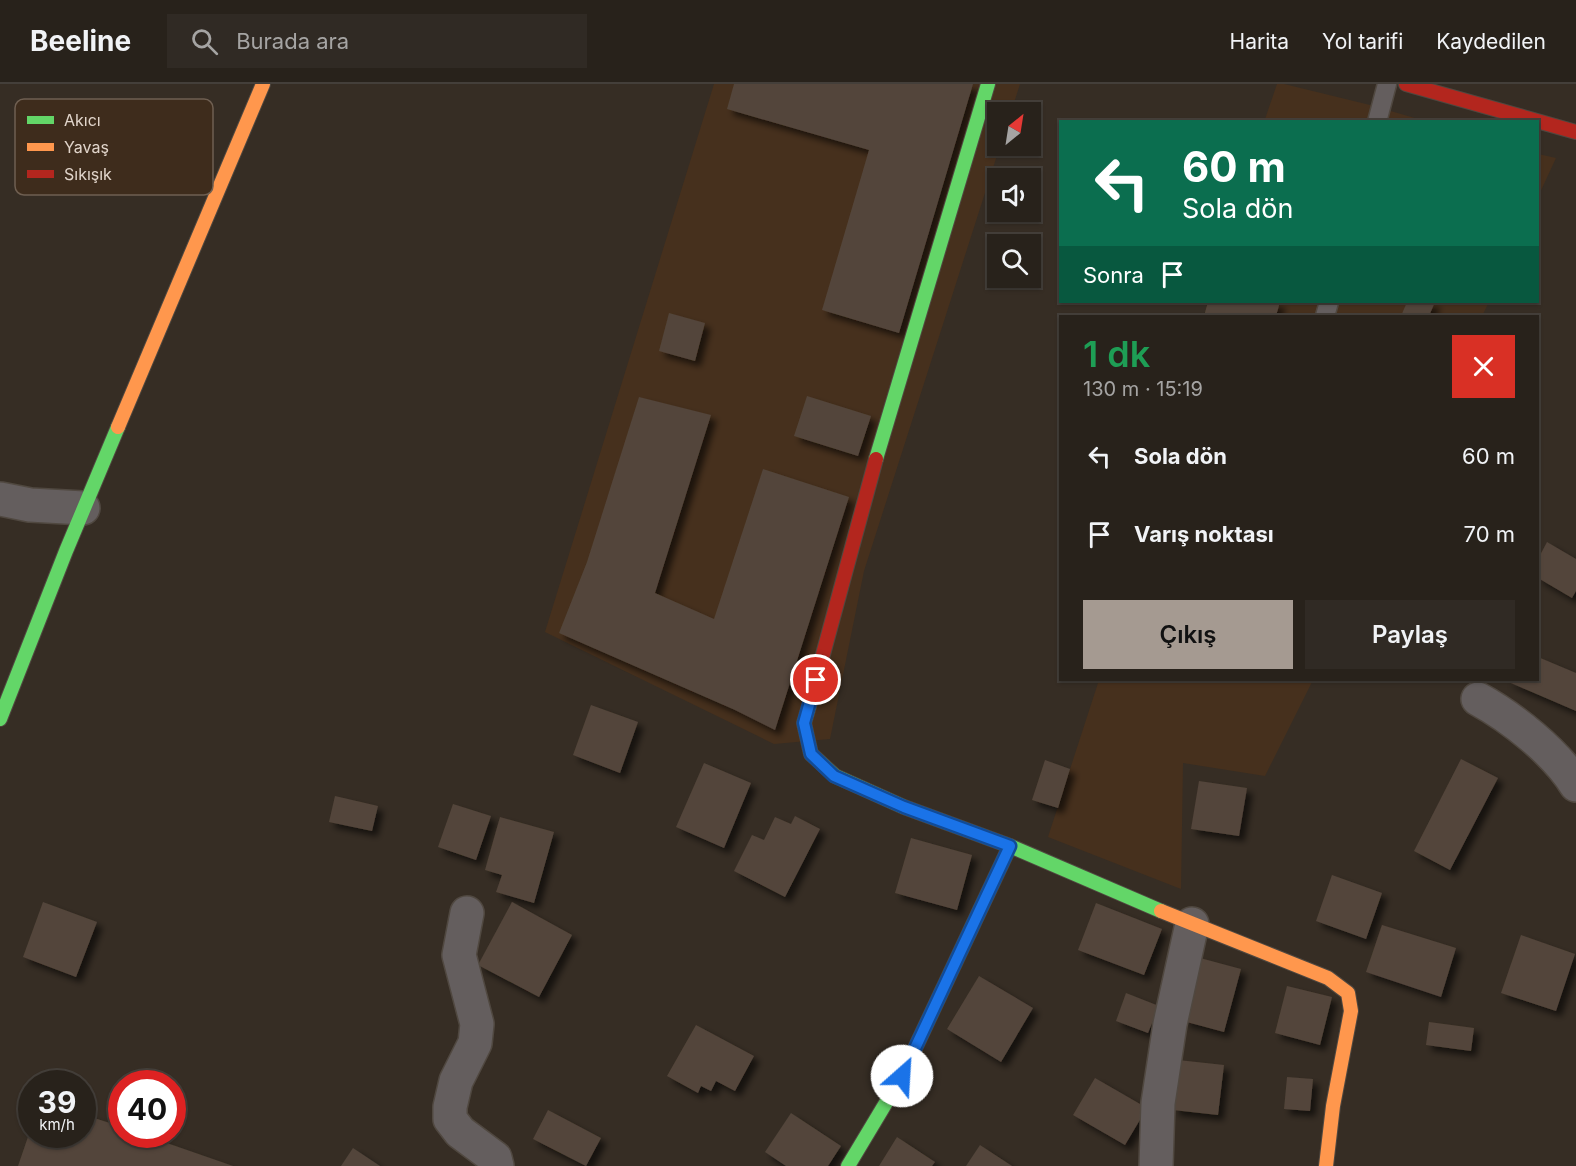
<!DOCTYPE html>
<html lang="tr">
<meta charset="utf-8">
<style>
:root{--surface:#28221b;--page:#302a24;--text:#f1f3f6;--muted:#a5a4a3;--line:#443f3a;--accent:#a59a91}
body{margin:0;font-family:Inter,sans-serif;background:var(--page);color:var(--text);height:100vh;display:flex;flex-direction:column;font-size:22px;white-space:nowrap}
*{box-sizing:border-box;margin:0}
p{font-size:20px;color:var(--muted)}
.icon{flex:none;width:33px;height:33px;fill:none;stroke:currentColor;stroke-width:2;stroke-linecap:round;stroke-linejoin:round}
.map{position:relative;flex:1;overflow:hidden}
.sheet{position:absolute;left:1059px;top:231px;width:480px;height:366px;display:flex;flex-direction:column;background:var(--surface);border-radius:0px;box-shadow:0 2px 4px #0004,0 0 0 2px var(--line)}
.sheet>*{flex:none}
.banner{position:absolute;left:1059px;top:36px;width:480px;height:183px;border-radius:0px;box-shadow:0 2px 4px #0004,0 0 0 2px var(--line);background:#0b6e4f;color:#fff;overflow:hidden}
.needle{width:39px;rotate:30deg}
.fabs{position:absolute;left:987px;top:18px;display:grid;gap:12px}
.fabs a{display:grid;place-items:center;width:54px;height:54px;border-radius:0px;background:var(--surface);box-shadow:0 2px 4px #0004,0 0 0 2px var(--line);font-size:30px}
.speed{position:absolute;left:18px;top:986px;display:flex;gap:12px;font-size:30px;font-weight:700;text-align:center}
.speed>*{display:grid;place-content:center;width:78px;height:78px;border-radius:50%;background:var(--surface);box-shadow:0 2px 4px #0004,0 0 0 2px var(--line);line-height:1}
.speed small{font-size:15px;font-weight:400}
.speed .limit{border:9px solid #d22;background:#fff;color:#111}
.pin{position:absolute;display:grid;place-items:center;width:51px;height:51px;color:#fff;margin:-26px;border:3px solid #fff;border-radius:50%;box-shadow:0 2px 6px #0007}
.me{position:absolute;width:66px;margin:-33px;rotate:26deg;stroke-linejoin:round;filter:drop-shadow(0 0 4px #0008)}
.turn{display:flex;align-items:center;gap:21px;height:126px;padding:0 24px;font-size:27px}
.turn .icon{width:78px;height:78px;stroke-width:2.5}
.turn b{display:block;font-size:42px;line-height:51px}
.then{display:flex;align-items:center;height:57px;padding:0 24px;background:#0003;gap:12px;font-size:22px}
.round{display:grid;place-items:center;flex:none;width:63px;height:63px;border-radius:0px;background:var(--page)}
.head{display:flex;align-items:center;justify-content:space-between;height:102px;padding:0 24px}
h1{font-size:36px;font-weight:600;line-height:45px;color:#1e9e55}
.cta{display:flex;gap:12px;margin-top:auto;padding:12px 24px}
.cta a{flex:1;height:69px;border-radius:0px;background:var(--accent);color:#111;font-size:24px;font-weight:600;line-height:69px;text-align:center}
.cta a+a{background:var(--page);color:var(--text)}
ul{padding:0;list-style:none}
li{display:flex;align-items:center;gap:18px;height:78px;padding:0 24px}
li div{flex:1}
li b{display:block;font-size:22px}
li em{font-style:normal}
header{display:flex;align-items:center;gap:36px;box-sizing:border-box;height:84px;padding:0 30px;background:var(--surface);border-bottom:2px solid var(--line)}
header strong{font-size:28px}
nav{display:flex;gap:33px;margin-inline-start:auto;font-size:21px}
.search{width:420px;height:54px;background:var(--page);display:flex;align-items:center;gap:15px;box-sizing:border-box;padding:0 21px;border-radius:0px;color:var(--muted);font-size:22px}
.map>svg:first-child{display:block}
.built{fill:#46301d}
.building{fill:#53453a;filter:url(#shadow)}
.lines{fill:none;stroke-linecap:round;stroke-linejoin:round}
.lane-casing{stroke:#504840;stroke-width:21}
.street-casing{stroke:#504840;stroke-width:36}
.fast-casing{stroke:#504840;stroke-width:16}
.slow-casing{stroke:#504840;stroke-width:16}
.jam-casing{stroke:#504840;stroke-width:16}
.lane{stroke:#645e5e;stroke-width:18}
.street{stroke:#645e5e;stroke-width:33}
.fast{stroke:#63d668;stroke-width:14}
.slow{stroke:#ff974d;stroke-width:14}
.jam{stroke:#b3261e;stroke-width:14}
.route-casing{stroke:#114b97;stroke-width:15}
.route{stroke:#1a73e8;stroke-width:10}
.key{fill:#3e2c1c;stroke:#6f5f51;stroke-width:1.5}
.key-label{font-size:16px;fill:#e1d5cb}
</style>
<header>
<strong>Beeline</strong>
<div class="search"><svg class="icon" aria-label="search" viewBox="0 0 24 24"><circle cx="10" cy="10" r="6"/><path d="M15 15l6 6"/></svg>Burada ara</div>
<nav><a>Harita</a><a>Yol tarifi</a><a>Kaydedilen</a></nav>
</header>
<div class="map">
<svg width="1576" height="1082" viewBox="0 0 1576 1082">
<defs>
<filter id="shadow"><feDropShadow dx="5.5" dy="5.5" stdDeviation="3" flood-color="#0009"/></filter>
</defs>
<rect width="100%" height="100%" fill="#362d24"/>
<g class="built">
<polygon points="714,0 1020,0 1011,28 998,28 998,62 1000,62 864,487 830,655 774,660 545,548"/>
<polygon points="1277,0 1284,0 1370,21 1425,37 1264,38"/>
<polygon points="1538,70 1556,74 1538,113"/>
<polygon points="1208,218 1489,218 1482,232 1204,232"/>
<polygon points="1099,596 1313,596 1265,692 1183,679 1181,805 1048,753"/>
</g>
<g class="building">
<polygon points="734,0 973,0 899,249 822,226 869,66 727,25"/>
<polygon points="1208,218 1280,218 1276,232 1204,232"/>
<polygon points="1407,218 1435,218 1429,232 1401,232"/>
<polygon points="669,229 705,239 695,277 659,267"/>
<polygon points="807,312 871,332 858,372 794,352"/>
<polygon points="639,313 711,331 655,509 714,535 763,385 849,413 775,646 735,626 559,549 587,478"/>
<polygon points="1547,458 1576,475 1576,507 1572,514 1538,494 1538,475"/>
<polygon points="1538,573 1576,589 1576,627 1504,596 1538,596"/>
<polygon points="591,621 638,638 620,689 573,671"/>
<polygon points="1461,675 1498,694 1450,786 1414,767"/>
<polygon points="1045,676 1070,685 1058,724 1032,716"/>
<polygon points="704,679 751,699 724,764 676,743"/>
<polygon points="1199,697 1247,704 1239,752 1191,745"/>
<polygon points="335,712 378,722 372,747 329,738"/>
<polygon points="453,720 491,732 476,776 438,763"/>
<polygon points="795,732 820,745 785,813 734,787 752,751 764,756 775,733 791,740"/>
<polygon points="500,733 554,748 534,819 496,808 502,791 485,786"/>
<polygon points="911,754 972,771 957,826 895,809"/>
<polygon points="1332,791 1382,809 1366,855 1316,837"/>
<polygon points="43,818 97,838 76,893 23,873"/>
<polygon points="512,818 572,851 539,913 478,881"/>
<polygon points="1096,819 1162,845 1144,891 1078,866"/>
<polygon points="1382,841 1456,864 1441,913 1366,888"/>
<polygon points="1521,851 1575,870 1556,927 1501,909"/>
<polygon points="1200,874 1241,885 1224,948 1183,937"/>
<polygon points="979,892 1033,924 1001,978 947,945"/>
<polygon points="1287,902 1332,913 1320,961 1275,949"/>
<polygon points="1126,909 1159,922 1148,949 1116,937"/>
<polygon points="1429,938 1474,944 1471,967 1426,961"/>
<polygon points="696,941 754,972 735,1007 716,997 711,1007 701,1002 698,1009 667,992"/>
<polygon points="1178,976 1224,981 1218,1031 1173,1026"/>
<polygon points="1287,993 1313,995 1310,1027 1284,1025"/>
<polygon points="1095,994 1147,1024 1125,1061 1073,1031"/>
<polygon points="548,1026 601,1054 586,1082 533,1055"/>
<polygon points="791,1029 841,1062 828,1082 786,1082 765,1068"/>
<polygon points="82,1030 122,1043 122,1050 141,1050 233,1082 18,1082 31,1044 32,1050 82,1050"/>
<polygon points="897,1053 935,1078 932,1082 879,1082"/>
<polygon points="980,1061 1012,1082 966,1082"/>
<polygon points="353,1064 380,1082 341,1082"/>
</g>
<g class="lines">
<defs>
<g id="lane">
<polyline points="1377,38 1387,0"/>
<polyline points="1325,232 1329,218"/>
</g>
<g id="street">
<polyline points="0,415 30,421 83,424"/>
<path d="M1478,615C1511,633 1556,668 1576,701"/>
<polyline points="467,829 459,871 477,940 475,959 456,997 450,1023 450,1035 460,1048 495,1074 497,1082"/>
<polyline points="1156,1082 1158,1019 1170,940 1192,840"/>
</g>
<g id="fast">
<polyline points="876,375 988,0"/>
<polyline points="809,622 804,639 811,670 835,692 904,723 1010,762 1161,827"/>
<polyline points="0,635 66,467 118,343"/>
<polyline points="848,1082 902,992 1010,762"/>
</g>
<g id="slow">
<polyline points="118,343 263,0"/>
<polyline points="1161,827 1328,894 1348,909 1351,927 1333,1022 1326,1082"/>
</g>
<g id="jam">
<polyline points="1406,0 1576,48"/>
<polyline points="809,622 876,375"/>
</g>
</defs>
<use href="#lane" class="lane-casing"/>
<use href="#street" class="street-casing"/>
<use href="#fast" class="fast-casing"/>
<use href="#slow" class="slow-casing"/>
<use href="#jam" class="jam-casing"/>
<use href="#lane" class="lane"/>
<use href="#street" class="street"/>
<use href="#fast" class="fast"/>
<use href="#slow" class="slow"/>
<use href="#jam" class="jam"/>
</g>
<g class="lines">
<defs>
<polyline id="route" points="816,596 804,639 811,670 834,692 904,723 1010,762 902,992"/>
</defs>
<use href="#route" class="route-casing"/>
<use href="#route" class="route"/>
</g>
<rect x="15" y="15" width="198" height="96" rx="9" class="key"/>
<rect x="27" y="32" width="27" height="8" fill="#63d668"/>
<rect x="27" y="59" width="27" height="8" fill="#ff974d"/>
<rect x="27" y="86" width="27" height="8" fill="#b3261e"/>
<g class="key-label">
<text x="64" y="42">Akıcı</text>
<text x="64" y="69">Yavaş</text>
<text x="64" y="96">Sıkışık</text>
</g>
</svg>
<div class="fabs">
<a><svg class="needle" viewBox="-14 -14 28 28"><path d="M0-13l5 13h-10z" fill="#e53935"/><path d="M0 13l5-13h-10z" fill="#a5a4a3"/></svg></a>
<a><svg class="icon" aria-label="sound" viewBox="0 0 24 24"><path d="M4 9h4l5-4v14l-5-4H4zM17 9q2 3 0 6"/></svg></a>
<a><svg class="icon" aria-label="search" viewBox="0 0 24 24"><circle cx="10" cy="10" r="6"/><path d="M15 15l6 6"/></svg></a>
</div>
<div class="speed"><div>39<small>km/h</small></div><div class="limit">40</div></div>
<div class="pin" style="left:816px;top:596px;background:#d93025"><svg class="icon" aria-label="arrive" viewBox="0 0 24 24"><path d="M6 21V4h12l-3 4 3 4H6"/></svg></div>
<svg class="me" style="left:902px;top:992px" viewBox="-20 -20 40 40"><circle r="19" fill="#fff"/><path d="M0-13L10 11 0 6-10 11z" fill="#1a73e8"/></svg>
<div class="banner">
<div class="turn"><svg class="icon" aria-label="left" viewBox="0 0 24 24"><path d="M17 20v-9H6M10 6l-5 5 5 5"/></svg><div><b>60 m</b>Sola dön</div></div>
<div class="then">Sonra<svg class="icon" aria-label="arrive" viewBox="0 0 24 24"><path d="M6 21V4h12l-3 4 3 4H6"/></svg></div>
</div>
<section class="sheet">
<div class="head"><div><h1>1 dk</h1><p>130 m · 15:19</p></div><a class="round" style="background:#d93025;color:#fff"><svg class="icon" aria-label="close" viewBox="0 0 24 24"><path d="M6 6l12 12M18 6L6 18"/></svg></a></div>
<ul>
<li><svg class="icon" aria-label="left" viewBox="0 0 24 24"><path d="M17 20v-9H6M10 6l-5 5 5 5"/></svg><div><b>Sola dön</b></div><em>60 m</em></li>
<li><svg class="icon" aria-label="arrive" viewBox="0 0 24 24"><path d="M6 21V4h12l-3 4 3 4H6"/></svg><div><b>Varış noktası</b></div><em>70 m</em></li>
</ul>
<div class="cta"><a>Çıkış</a><a>Paylaş</a></div>
</section>
</div>
